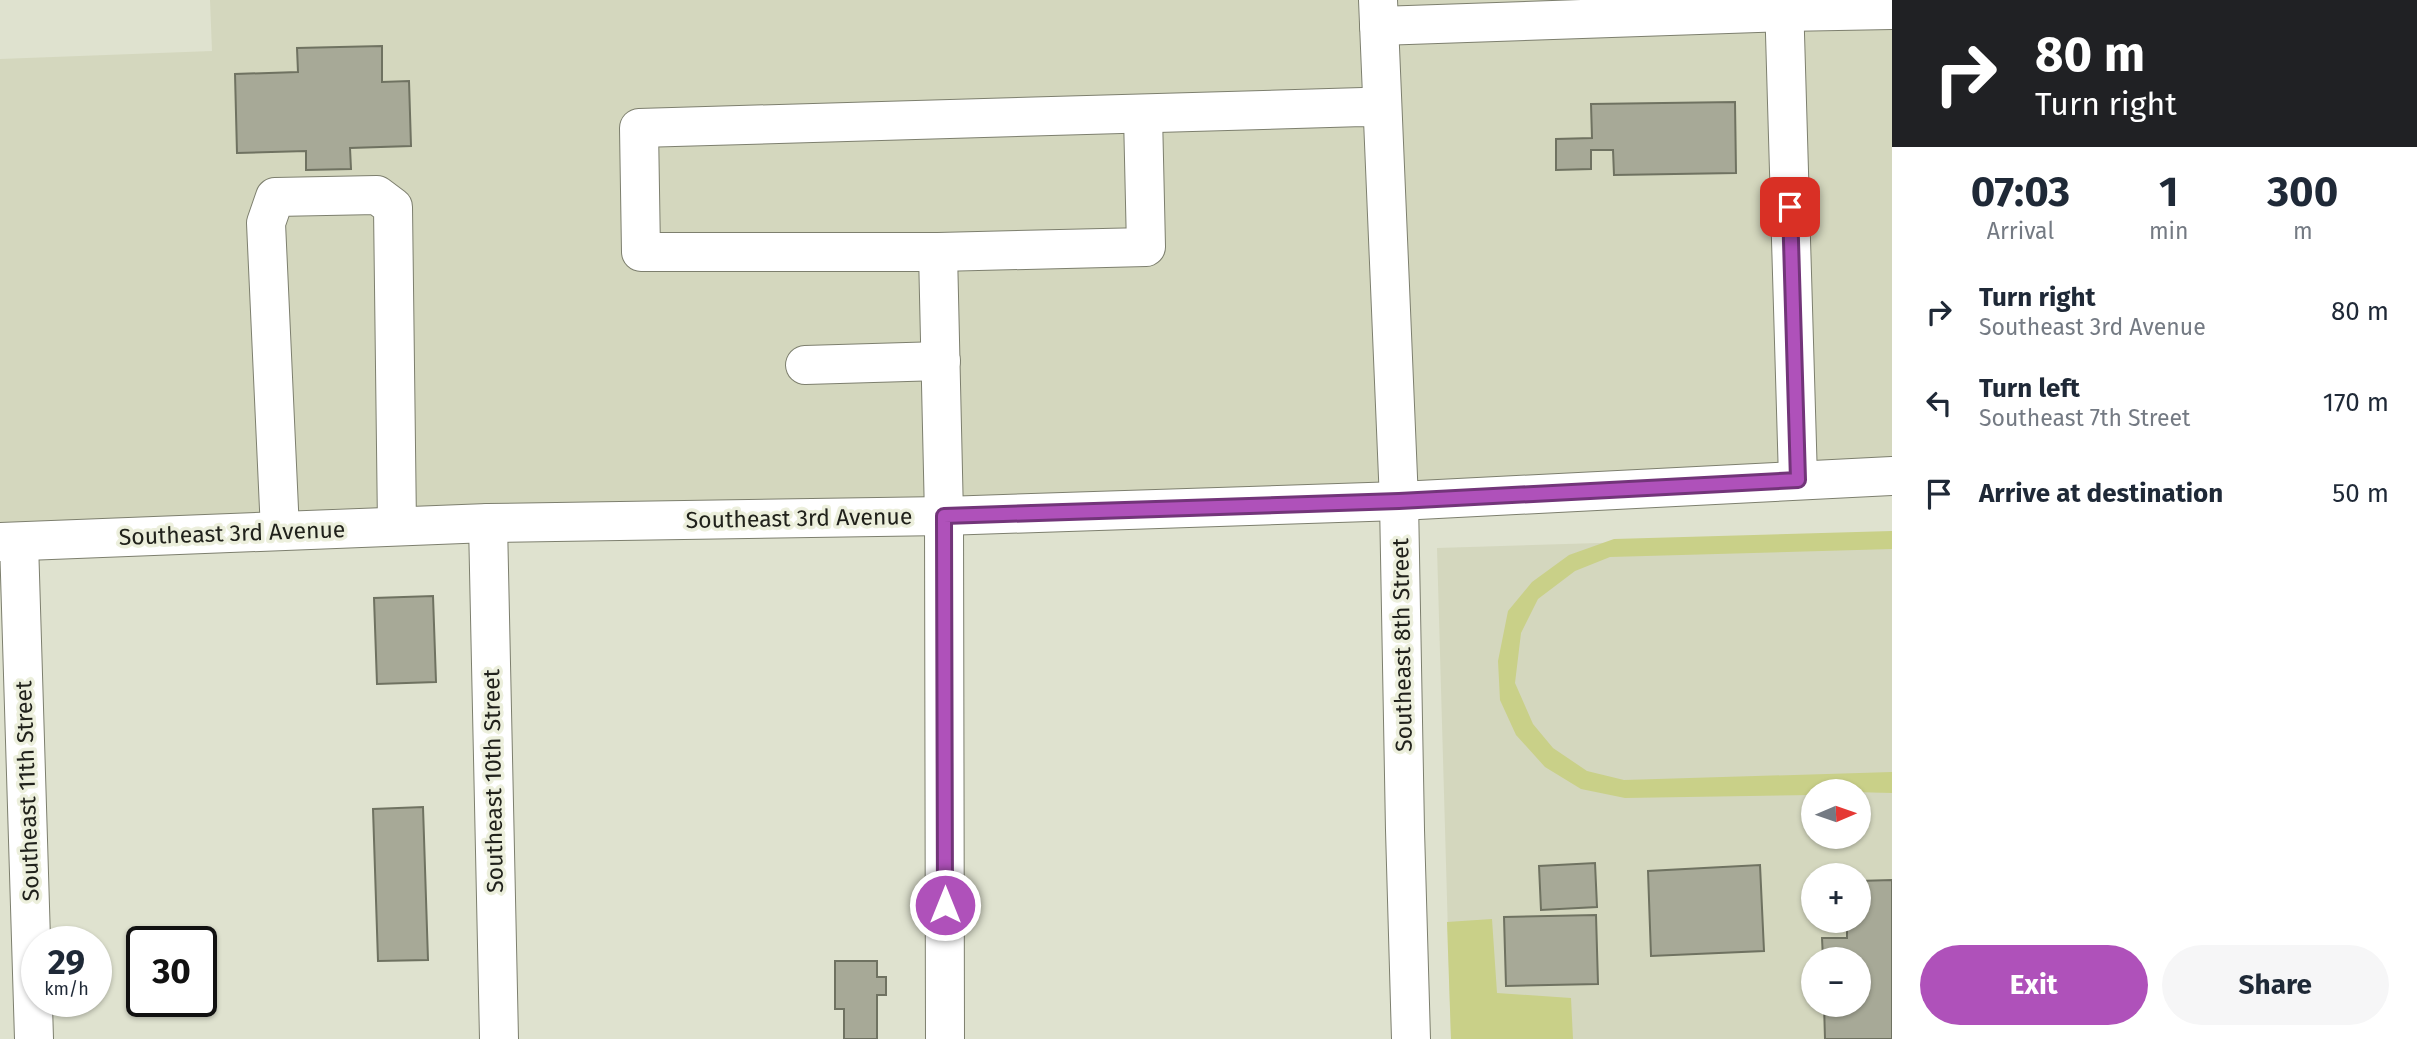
<!DOCTYPE html>
<meta charset="utf-8">
<style>
:root{--surface:#fff;--page:#f6f6f7;--text:#1f2937;--muted:#747a83;--accent:#af51ba}
body{margin:0;font-family:"Fira Sans",sans-serif;background:var(--page);color:var(--text);height:100vh;display:flex;flex-direction:column;font-size:26px;white-space:nowrap}
*{box-sizing:border-box;margin:0}
p{font-size:23px;color:var(--muted)}
.icon{flex:none;width:38px;height:38px;fill:none;stroke:currentColor;stroke-width:2;stroke-linecap:round;stroke-linejoin:round}
.map{position:relative;flex:1;overflow:hidden}
.side{display:flex;flex-direction:column;background:var(--surface);width:525px}
.side>*{flex:none}
.hud{background:#202124;color:#fff;overflow:hidden}
.needle{width:46px;rotate:88deg}
.tools{position:absolute;left:1801px;top:779px;display:grid;gap:14px}
.tools a{display:grid;place-items:center;width:70px;height:70px;border-radius:50%;background:var(--surface);box-shadow:0 2px 5px #0004;font-size:35px}
.speed{position:absolute;left:21px;top:926px;display:flex;gap:14px;font-size:35px;font-weight:700;text-align:center}
.speed>*{display:grid;place-content:center;width:91px;height:91px;border-radius:50%;background:var(--surface);box-shadow:0 2px 5px #0004;line-height:1}
.speed small{font-size:18px;font-weight:400}
.speed .limit{border:4px solid #111;border-radius:10px;background:#fff;color:#111}
.pin{position:absolute;display:grid;place-items:center;width:60px;height:60px;color:#fff;margin:-30px;border-radius:14px;box-shadow:0 4px 10px #0006}
.me{position:absolute;width:77px;margin:-38px;rotate:0deg;stroke-linejoin:round;filter:drop-shadow(0 0 5px #0008)}
.turn{display:flex;align-items:center;gap:24px;height:147px;padding:0 28px;font-size:32px}
.turn .icon{width:91px;height:91px;stroke-width:2.5}
.turn b{display:block;font-size:49px;line-height:60px}
.eta{display:flex;justify-content:space-evenly;align-items:center;height:119px;text-align:center}
.eta b{font-size:42px;font-weight:700;line-height:49px}
.button{display:flex;gap:14px;margin-top:auto;padding:14px 28px}
.button a{flex:1;height:80px;border-radius:42px;background:var(--accent);color:#fff;font-size:28px;font-weight:700;line-height:80px;text-align:center}
.button a+a{background:var(--page);color:var(--text)}
ul{padding:0;list-style:none}
li{display:flex;align-items:center;gap:21px;height:91px;padding:0 28px}
li div{flex:1}
li b{display:block;font-size:26px}
li em{font-style:normal}
main{display:flex;flex:1;min-height:0}
.map>svg:first-child{display:block}
.built{fill:#d4d7be;fill-rule:evenodd}
.green{fill:#c9d088}
.building{fill:#a7a997;stroke:#6f7261;stroke-width:2}
.lines{fill:none;stroke-linecap:round;stroke-linejoin:round}
.minor-casing{stroke:#7d7f6e;stroke-width:40}
.minor{stroke:#fff;stroke-width:38}
.route-casing{stroke:#723579;stroke-width:18}
.route{stroke:#af51ba;stroke-width:12}
.labels{text-anchor:middle;stroke-width:7;stroke-linejoin:round;paint-order:stroke}
.street-label{font-size:23px;fill:#20211b;stroke:#ecefdc}
</style>
<main>
<div class="map">
<svg width="1892" height="1039" viewBox="0 0 1892 1039">
<rect width="100%" height="100%" fill="#dfe2cf"/>
<g class="built">
<polygon points="210,0 1358,0 1379,484 0,525 0,59 212,51"/>
<polygon points="1398,0 1628,0 1398,8"/>
<polygon points="1892,27 1892,459 1817,462 1804,29"/>
<polygon points="1765,30 1778,463 1418,482 1399,42"/>
<path d="M1892,534V1039H1451L1437,548ZM1813,791H1858V836H1813ZM1813,875H1858V920H1813ZM1813,959H1858V1004H1813Z"/>
</g>
<g class="green">
<polygon points="1892,531 1892,549 1610,557 1575,571 1538,599 1521,633 1515,683 1533,724 1553,748 1587,771 1624,780 1892,772 1892,793 1813,791 1813,795 1625,798 1581,789 1545,767 1516,735 1500,700 1498,661 1508,611 1532,582 1569,555 1614,539"/>
<polygon points="1492,919 1497,993 1571,998 1573,1039 1451,1039 1447,922"/>
</g>
<g class="building">
<polygon points="382,46 382,82 409,81 411,146 350,148 351,169 306,170 306,151 237,153 235,74 298,72 297,48"/>
<polygon points="1735,102 1736,173 1614,175 1613,150 1591,150 1591,169 1556,170 1556,139 1592,138 1591,104"/>
<polygon points="433,596 436,682 377,684 374,598"/>
<polygon points="423,807 428,960 378,961 373,809"/>
<polygon points="1595,863 1597,907 1541,910 1539,866"/>
<polygon points="1760,865 1764,951 1651,956 1648,871"/>
<polygon points="1892,880 1892,1039 1825,1039 1824,1004 1858,1004 1858,959 1823,959 1822,938 1847,938 1847,920 1858,920 1858,881"/>
<polygon points="1596,915 1598,984 1506,986 1504,917"/>
<polygon points="835,961 877,961 877,977 886,977 886,995 877,995 877,1039 844,1039 844,1009 835,1009"/>
</g>
<g class="lines">
<defs>
<g id="minor">
<polyline points="1378,0 1399,501 1405,830 1411,1039"/>
<polyline points="1784,0 1798,479"/>
<polyline points="1379,26 1784,12 1892,10"/>
<polyline points="938,252 1146,247 1143,115"/>
<polyline points="805,365 941,361"/>
<polyline points="488,523 499,1039"/>
<polyline points="280,531 266,223 275,197 377,195 393,207 397,526"/>
<polyline points="0,542 488,523 944,516 1399,501 1892,476"/>
<polyline points="19,542 34,1039"/>
<polyline points="945,1039 944,516 938,252 641,252 639,128 1363,107 1382,108"/>
</g>
</defs>
<use href="#minor" class="minor-casing"/>
<use href="#minor" class="minor"/>
</g>
<g class="lines">
<defs>
<polyline id="route" points="945,905 944,516 1399,501 1798,480 1790,207"/>
</defs>
<use href="#route" class="route-casing"/>
<use href="#route" class="route"/>
</g>
<g class="labels">
<g class="street-label">
<text transform="translate(799 518) rotate(-1)" y="8">Southeast 3rd Avenue</text>
<text transform="translate(232 533) rotate(-2)" y="8">Southeast 3rd Avenue</text>
<text transform="translate(1402 645) rotate(-91)" y="8">Southeast 8th Street</text>
<text transform="translate(493 781) rotate(-91)" y="8">Southeast 10th Street</text>
<text transform="translate(27 791) rotate(-92)" y="8">Southeast 11th Street</text>
</g>
</g>
</svg>
<div class="tools">
<a><svg class="needle" viewBox="-14 -14 28 28"><path d="M0-13l5 13h-10z" fill="#e53935"/><path d="M0 13l5-13h-10z" fill="#747a83"/></svg></a>
<a>+</a>
<a>−</a>
</div>
<div class="speed"><div>29<small>km/h</small></div><div class="limit">30</div></div>
<div class="pin" style="left:1790px;top:207px;background:#d93025"><svg class="icon" aria-label="arrive" viewBox="0 0 24 24"><path d="M6 21V4h12l-3 4 3 4H6"/></svg></div>
<svg class="me" style="left:945px;top:905px" viewBox="-20 -20 40 40"><circle r="17" fill="#af51ba" stroke="#fff" stroke-width="3"/><path d="M0-11L8 9 0 5-8 9z" fill="#fff"/></svg>
</div>
<section class="side">
<div class="hud">
<div class="turn"><svg class="icon" aria-label="right" viewBox="0 0 24 24"><path d="M7 20v-9h11M14 6l5 5-5 5"/></svg><div><b>80 m</b>Turn right</div></div>
</div>
<div class="eta">
<div><b>07:03</b><p>Arrival</p></div>
<div><b>1</b><p>min</p></div>
<div><b>300</b><p>m</p></div>
</div>
<ul>
<li><svg class="icon" aria-label="right" viewBox="0 0 24 24"><path d="M7 20v-9h11M14 6l5 5-5 5"/></svg><div><b>Turn right</b><p>Southeast 3rd Avenue</p></div><em>80 m</em></li>
<li><svg class="icon" aria-label="left" viewBox="0 0 24 24"><path d="M17 20v-9H6M10 6l-5 5 5 5"/></svg><div><b>Turn left</b><p>Southeast 7th Street</p></div><em>170 m</em></li>
<li><svg class="icon" aria-label="arrive" viewBox="0 0 24 24"><path d="M6 21V4h12l-3 4 3 4H6"/></svg><div><b>Arrive at destination</b></div><em>50 m</em></li>
</ul>
<div class="button"><a>Exit</a><a>Share</a></div>
</section>
</main>
